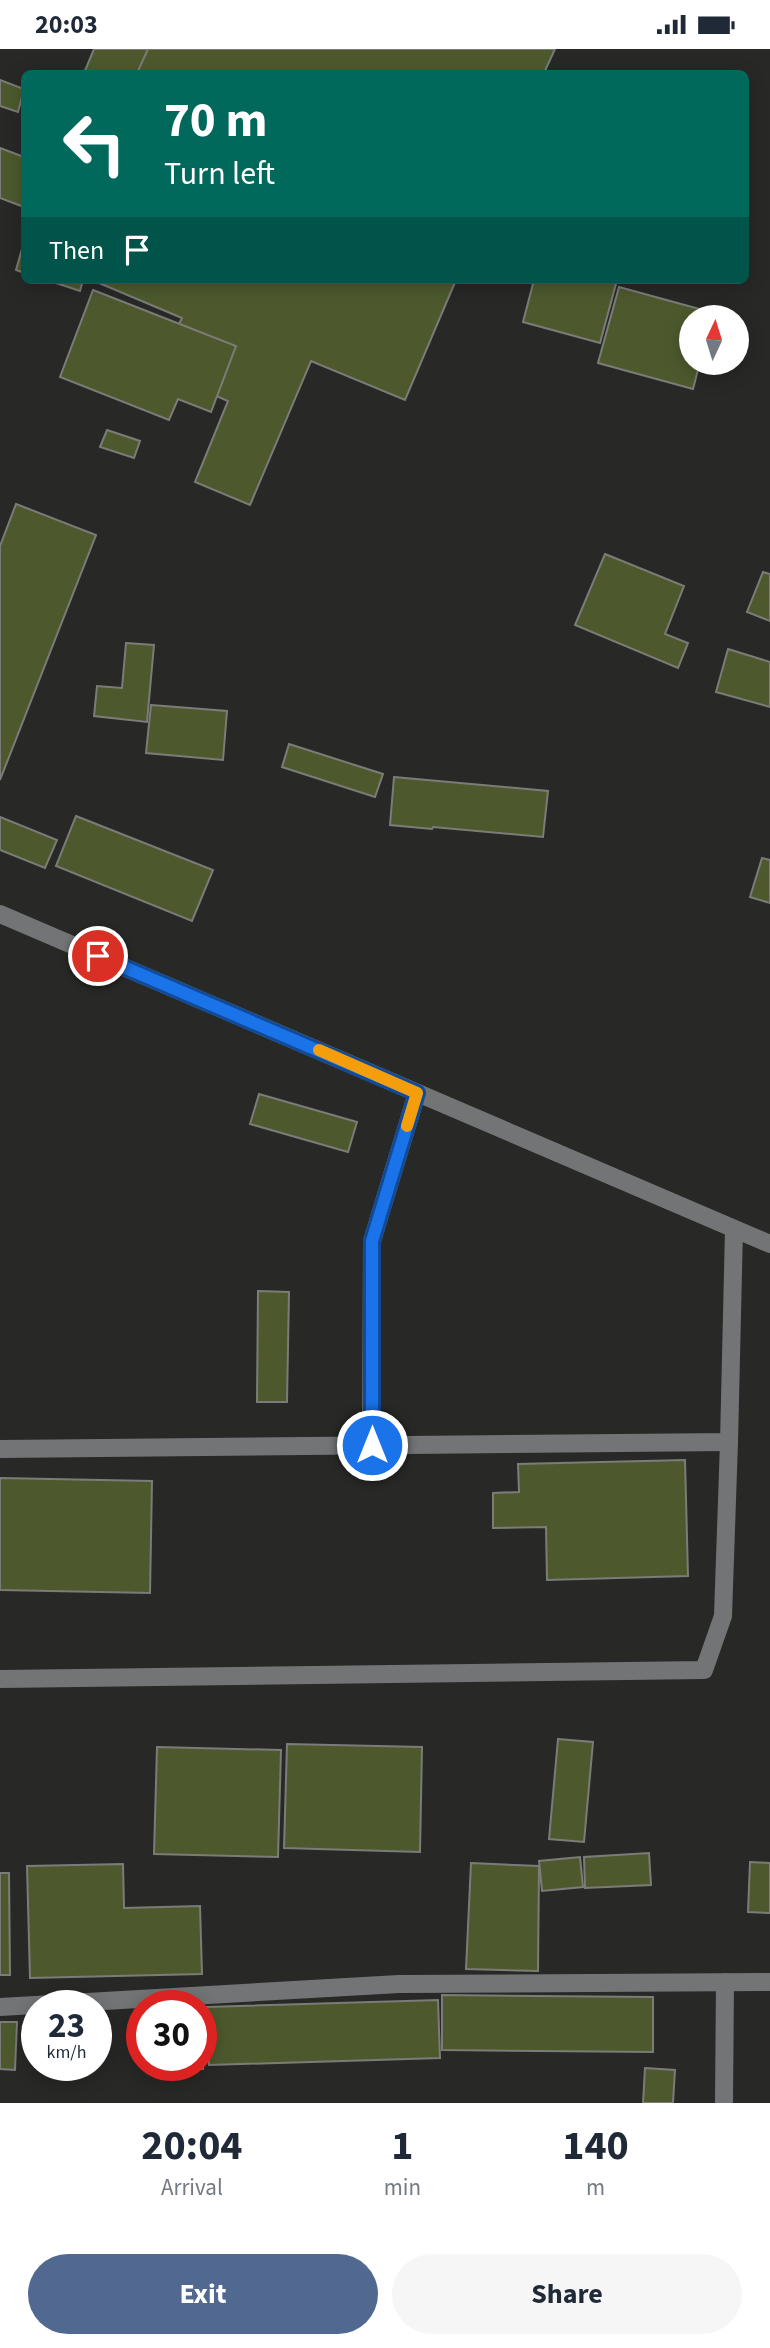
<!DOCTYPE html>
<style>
:root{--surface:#fff;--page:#f6f6f7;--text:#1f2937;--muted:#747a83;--accent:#516990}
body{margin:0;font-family:"Source Sans 3",sans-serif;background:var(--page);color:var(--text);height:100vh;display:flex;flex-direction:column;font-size:26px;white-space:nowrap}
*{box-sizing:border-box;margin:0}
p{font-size:23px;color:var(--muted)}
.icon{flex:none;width:38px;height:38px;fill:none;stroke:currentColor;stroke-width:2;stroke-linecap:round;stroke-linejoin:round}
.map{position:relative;height:2054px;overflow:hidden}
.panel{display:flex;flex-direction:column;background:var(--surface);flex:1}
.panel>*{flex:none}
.top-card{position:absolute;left:21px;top:21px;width:728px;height:214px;border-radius:10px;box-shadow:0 4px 18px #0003;background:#00695c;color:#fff;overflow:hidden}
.needle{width:46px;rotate:4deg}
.buttons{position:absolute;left:679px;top:256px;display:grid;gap:14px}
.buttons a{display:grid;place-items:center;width:70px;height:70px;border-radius:50%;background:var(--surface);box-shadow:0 4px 18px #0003;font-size:35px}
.speed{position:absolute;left:21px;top:1941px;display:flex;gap:14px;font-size:35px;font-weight:700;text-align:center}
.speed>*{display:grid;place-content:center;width:91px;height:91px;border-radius:50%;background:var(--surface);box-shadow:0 4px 18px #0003;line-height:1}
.speed small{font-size:18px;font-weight:400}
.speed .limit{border:10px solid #d22;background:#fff;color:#111}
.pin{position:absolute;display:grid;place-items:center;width:60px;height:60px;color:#fff;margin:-30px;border:4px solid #fff;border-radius:50%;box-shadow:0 2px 7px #0007}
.me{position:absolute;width:77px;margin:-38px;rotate:0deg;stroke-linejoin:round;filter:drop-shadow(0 0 5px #0008)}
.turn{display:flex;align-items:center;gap:24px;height:147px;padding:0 28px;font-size:32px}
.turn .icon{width:91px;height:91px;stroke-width:2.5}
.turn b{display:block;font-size:49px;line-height:60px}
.then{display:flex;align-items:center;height:66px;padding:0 28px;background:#0003;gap:14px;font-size:26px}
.eta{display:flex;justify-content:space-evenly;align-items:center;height:119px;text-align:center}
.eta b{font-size:42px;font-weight:700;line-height:49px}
.primary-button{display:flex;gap:14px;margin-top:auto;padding:14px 28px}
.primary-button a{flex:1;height:80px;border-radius:42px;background:var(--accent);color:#fff;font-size:28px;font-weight:700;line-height:80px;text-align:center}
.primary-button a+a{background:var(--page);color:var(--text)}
.status{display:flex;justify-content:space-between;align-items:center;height:49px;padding:0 35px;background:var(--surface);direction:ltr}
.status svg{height:19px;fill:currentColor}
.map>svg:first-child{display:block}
.building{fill:#4d592d;stroke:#7b7c79;stroke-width:2}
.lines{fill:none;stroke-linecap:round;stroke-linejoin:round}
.minor{stroke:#737476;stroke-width:18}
.route-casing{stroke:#114b97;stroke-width:18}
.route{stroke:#1a73e8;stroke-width:12}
.slow{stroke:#f59e0b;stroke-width:12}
</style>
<div class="status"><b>20:03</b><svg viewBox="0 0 49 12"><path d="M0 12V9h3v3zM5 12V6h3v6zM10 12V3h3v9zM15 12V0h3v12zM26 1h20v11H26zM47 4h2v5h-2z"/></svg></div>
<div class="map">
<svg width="770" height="2054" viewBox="0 0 770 2054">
<rect width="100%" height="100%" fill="#282926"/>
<g class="building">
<polygon points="94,0 157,0 179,8 173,24 84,24"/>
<polygon points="148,0 555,0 544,24 137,24"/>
<polygon points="0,31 24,40 18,63 0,57"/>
<polygon points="0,99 24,108 24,158 0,149"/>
<polygon points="24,193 24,224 16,221"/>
<polygon points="47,231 83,231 80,242"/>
<polygon points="92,231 456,231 405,351 311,312 250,456 195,433 228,352 195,338 214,295 177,279 182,269"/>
<polygon points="534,231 617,231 600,294 523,273"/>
<polygon points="619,238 714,264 713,268 691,268 691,313 700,313 693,340 598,314"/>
<polygon points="93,241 236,297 211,363 178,350 169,371 60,328"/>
<polygon points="107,381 140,392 134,409 100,398"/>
<polygon points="16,455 96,486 0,731 0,497"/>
<polygon points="605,505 684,537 665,585 688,594 678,619 575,576"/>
<polygon points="763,523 770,525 770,572 747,563"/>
<polygon points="126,594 154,596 147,673 94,667 97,637 122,639"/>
<polygon points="728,600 770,613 770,658 716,643"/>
<polygon points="151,656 227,662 223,711 146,704"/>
<polygon points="289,695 383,725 375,748 282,718"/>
<polygon points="394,728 548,742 543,788 433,778 432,780 390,776"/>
<polygon points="76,767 213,821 192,872 56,817"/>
<polygon points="0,768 57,791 45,819 0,801"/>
<polygon points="762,809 770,811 770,854 750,848"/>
<polygon points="259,1045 357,1073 348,1103 250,1075"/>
<polygon points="258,1242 289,1243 287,1353 257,1353"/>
<polygon points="685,1411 688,1527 547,1531 546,1478 493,1479 493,1444 519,1443 518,1415"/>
<polygon points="0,1429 152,1432 150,1544 0,1541"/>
<polygon points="558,1690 593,1693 584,1793 549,1790"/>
<polygon points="287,1695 422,1698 420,1803 284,1799"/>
<polygon points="157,1698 281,1701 278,1808 154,1805"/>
<polygon points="649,1804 651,1836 585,1839 584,1808"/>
<polygon points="580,1808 583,1838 542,1842 539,1812"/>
<polygon points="750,1813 770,1814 770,1864 748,1863"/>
<polygon points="471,1814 539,1817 538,1922 466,1920"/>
<polygon points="123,1815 124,1859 200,1857 202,1925 30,1929 27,1817"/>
<polygon points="0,1824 9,1824 10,1926 0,1926"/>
<polygon points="442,1946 653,1948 653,2003 442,2001"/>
<polygon points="438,1951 440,2009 209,2016 207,1958"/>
<polygon points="201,1963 205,1963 203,2020 184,2019 184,2016 201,2016"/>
<polygon points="0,1973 17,1973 15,2021 0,2020"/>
<polygon points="645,2019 675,2021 673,2054 643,2054"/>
</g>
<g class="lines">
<g class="minor">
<polyline points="0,865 770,1195"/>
<polyline points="371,1396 372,1192 417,1044"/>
<polyline points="0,1400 729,1393 734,1180"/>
<polyline points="0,1630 704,1621 723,1567 729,1393"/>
<polyline points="0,1958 399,1935 770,1933"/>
<polyline points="724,2054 725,1933"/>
</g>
</g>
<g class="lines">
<defs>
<polyline id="route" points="98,907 417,1044 372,1192 372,1396"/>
</defs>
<use href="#route" class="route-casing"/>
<use href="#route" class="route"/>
<polyline class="slow" points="319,1001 417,1044 407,1077"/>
</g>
</svg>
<div class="buttons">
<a><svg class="needle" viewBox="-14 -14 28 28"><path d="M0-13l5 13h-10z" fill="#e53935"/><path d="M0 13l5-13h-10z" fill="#747a83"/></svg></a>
</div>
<div class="speed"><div>23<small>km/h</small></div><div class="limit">30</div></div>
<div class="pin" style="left:98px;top:907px;background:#d93025"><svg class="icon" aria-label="arrive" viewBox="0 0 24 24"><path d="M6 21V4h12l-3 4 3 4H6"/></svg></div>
<svg class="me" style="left:372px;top:1396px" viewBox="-20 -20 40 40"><circle r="17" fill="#1a73e8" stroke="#fff" stroke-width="3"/><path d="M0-11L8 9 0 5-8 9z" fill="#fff"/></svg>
<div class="top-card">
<div class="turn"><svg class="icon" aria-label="left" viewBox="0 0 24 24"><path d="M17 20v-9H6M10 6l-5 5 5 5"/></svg><div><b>70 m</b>Turn left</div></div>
<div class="then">Then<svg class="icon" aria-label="arrive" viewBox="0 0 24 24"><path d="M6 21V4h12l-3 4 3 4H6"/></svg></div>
</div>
</div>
<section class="panel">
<div class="eta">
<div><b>20:04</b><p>Arrival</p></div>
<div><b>1</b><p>min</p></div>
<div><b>140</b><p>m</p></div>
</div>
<div class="primary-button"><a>Exit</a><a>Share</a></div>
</section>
